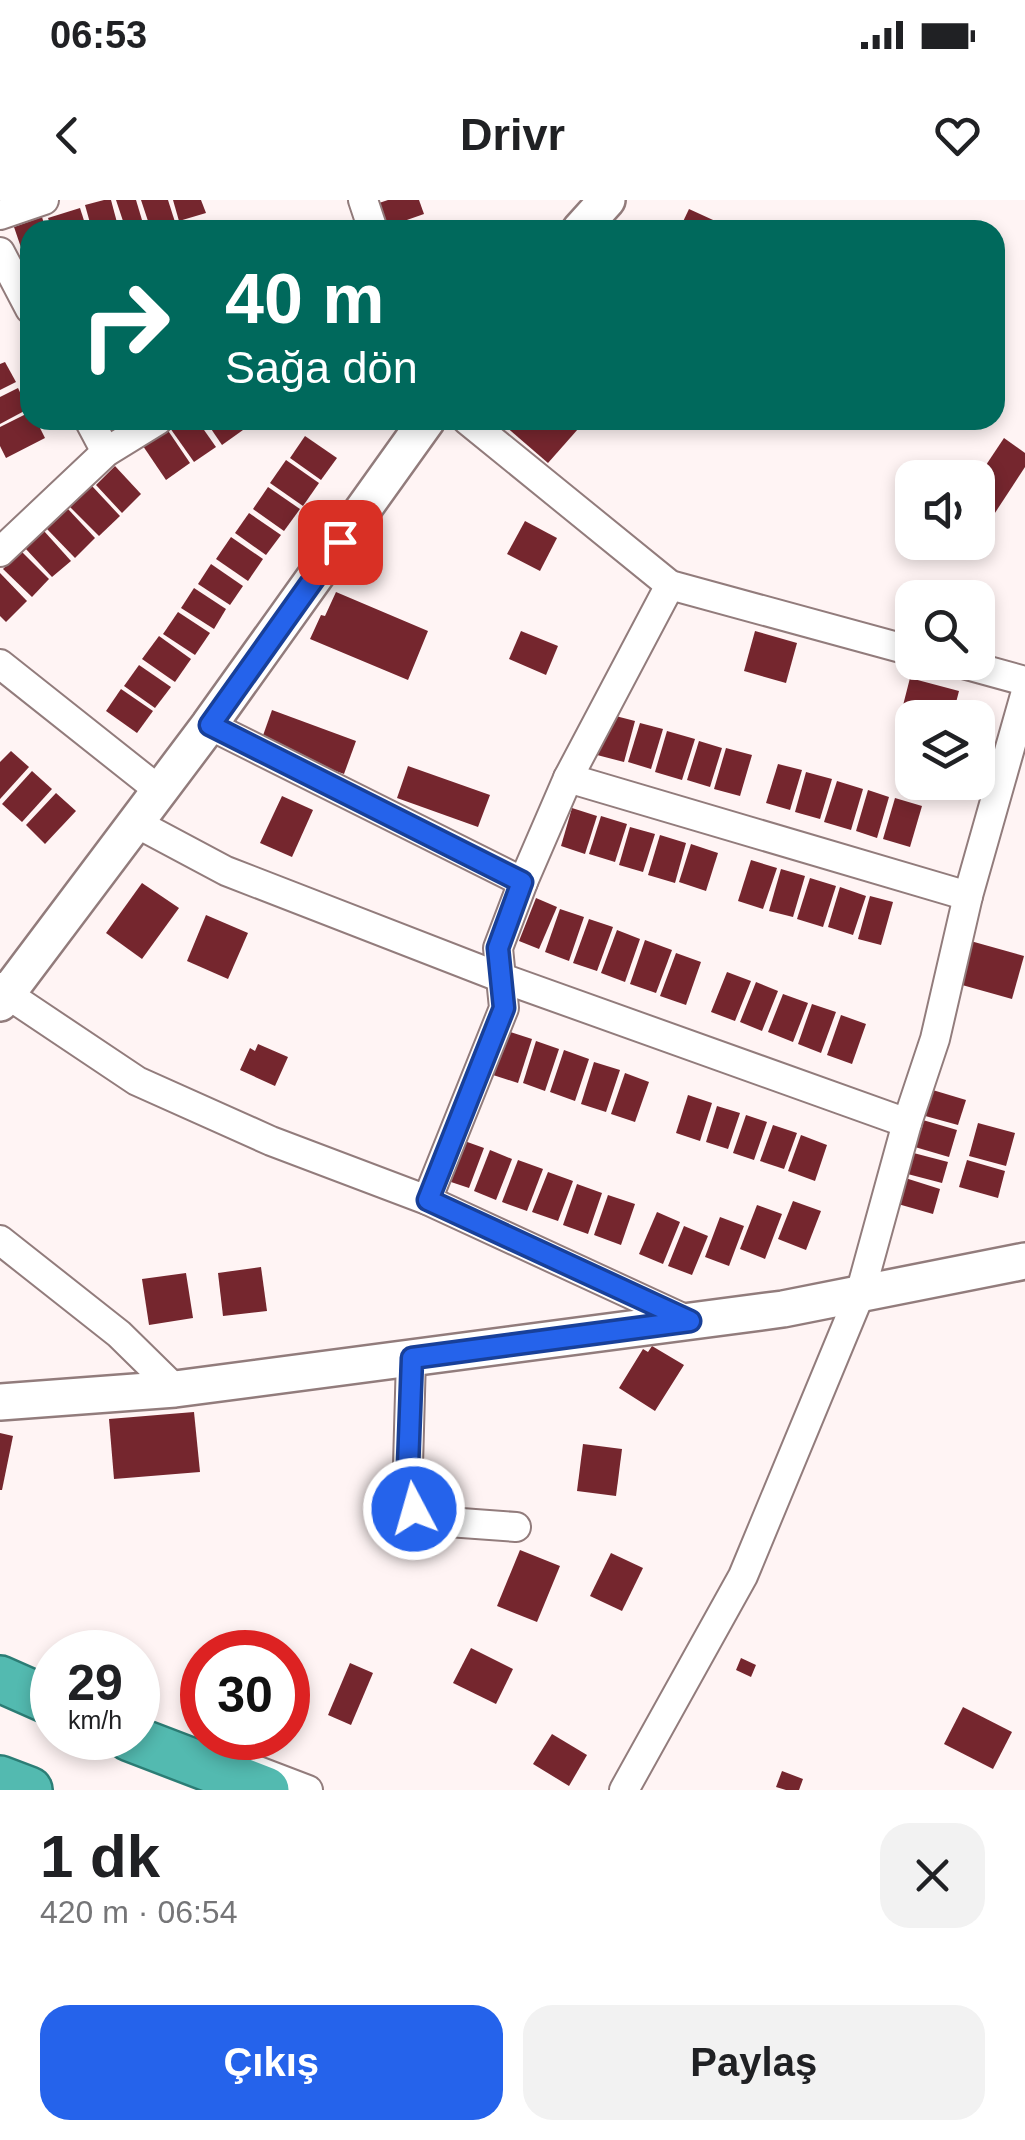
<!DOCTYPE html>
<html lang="tr">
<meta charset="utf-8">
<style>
:root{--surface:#fff;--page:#f2f2f2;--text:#202124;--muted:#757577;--accent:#2563eb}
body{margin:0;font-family:Arial,sans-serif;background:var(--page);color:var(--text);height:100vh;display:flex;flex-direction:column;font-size:38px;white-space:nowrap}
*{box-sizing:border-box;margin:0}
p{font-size:32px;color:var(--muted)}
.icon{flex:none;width:55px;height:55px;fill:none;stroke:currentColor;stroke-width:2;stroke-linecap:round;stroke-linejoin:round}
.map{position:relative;height:1590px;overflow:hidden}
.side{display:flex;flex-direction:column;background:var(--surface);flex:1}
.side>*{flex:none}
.guide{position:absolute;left:20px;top:20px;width:985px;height:210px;border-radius:30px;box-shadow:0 5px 15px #0003;background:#00695c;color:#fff;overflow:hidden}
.fabs{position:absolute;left:895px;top:260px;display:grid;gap:20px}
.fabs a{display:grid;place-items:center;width:100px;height:100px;border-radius:20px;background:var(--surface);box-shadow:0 5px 15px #0003;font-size:50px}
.speed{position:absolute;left:30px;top:1430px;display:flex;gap:20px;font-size:50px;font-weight:700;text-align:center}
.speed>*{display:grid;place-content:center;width:130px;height:130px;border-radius:50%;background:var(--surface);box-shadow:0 5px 15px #0003;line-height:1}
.speed small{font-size:25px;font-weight:400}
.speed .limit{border:15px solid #d22;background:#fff;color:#111}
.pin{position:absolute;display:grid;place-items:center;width:85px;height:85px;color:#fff;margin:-42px;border-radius:20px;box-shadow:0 5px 15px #0006}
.me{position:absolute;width:110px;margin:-55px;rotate:354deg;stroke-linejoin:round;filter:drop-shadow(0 0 8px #0008)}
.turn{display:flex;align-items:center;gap:35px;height:210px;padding:0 40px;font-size:45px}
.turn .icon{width:130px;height:130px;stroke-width:2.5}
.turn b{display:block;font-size:70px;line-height:85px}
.round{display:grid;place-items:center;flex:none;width:105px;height:105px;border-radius:30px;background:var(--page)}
.overview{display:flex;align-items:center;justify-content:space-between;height:170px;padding:0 40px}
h1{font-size:60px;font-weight:700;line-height:75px}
.button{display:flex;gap:20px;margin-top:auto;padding:20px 40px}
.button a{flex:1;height:115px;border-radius:30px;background:var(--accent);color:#fff;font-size:40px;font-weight:700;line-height:115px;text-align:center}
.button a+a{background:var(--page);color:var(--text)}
.status{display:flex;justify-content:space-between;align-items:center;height:70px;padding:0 50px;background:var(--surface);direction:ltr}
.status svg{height:28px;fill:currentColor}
header{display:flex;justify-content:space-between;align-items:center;height:130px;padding:0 40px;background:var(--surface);font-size:45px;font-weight:700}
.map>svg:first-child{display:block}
.building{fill:#75262e}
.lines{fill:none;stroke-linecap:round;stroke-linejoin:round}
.minor-casing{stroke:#927c7c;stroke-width:32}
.tertiary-casing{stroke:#927c7c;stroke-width:40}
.trunk-casing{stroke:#2c7d75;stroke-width:50}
.minor{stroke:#fff;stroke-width:28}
.tertiary{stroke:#fff;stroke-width:35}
.trunk{stroke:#53bab0;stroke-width:45}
.route-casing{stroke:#184099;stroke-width:25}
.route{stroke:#2563eb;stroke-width:18}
</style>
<div class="status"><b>06:53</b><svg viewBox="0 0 49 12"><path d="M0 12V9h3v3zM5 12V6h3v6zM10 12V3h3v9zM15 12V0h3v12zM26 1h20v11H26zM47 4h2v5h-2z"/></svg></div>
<header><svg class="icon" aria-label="back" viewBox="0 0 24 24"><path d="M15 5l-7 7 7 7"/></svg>Drivr<svg class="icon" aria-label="heart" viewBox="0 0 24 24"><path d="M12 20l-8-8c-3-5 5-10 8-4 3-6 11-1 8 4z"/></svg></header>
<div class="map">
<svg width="1025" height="1590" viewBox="0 0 1025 1590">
<rect width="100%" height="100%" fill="#fff4f4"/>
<g class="building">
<polygon points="104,0 111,0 119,30 92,30 85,5"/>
<polygon points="116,0 136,0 145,30 126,30"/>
<polygon points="141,0 168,0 175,22 151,30"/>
<polygon points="173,0 201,0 206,13 179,21"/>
<polygon points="388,0 419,0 424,14 384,28 376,4"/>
<polygon points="80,8 87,30 52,30 48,18"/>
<polygon points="689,9 735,30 679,30"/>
<polygon points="42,17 46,30 30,30 29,71 14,27"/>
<polygon points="426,20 429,30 399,30 398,29"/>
<polygon points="5,162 16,182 0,190 0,164"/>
<polygon points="18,188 28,209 0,224 0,197"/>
<polygon points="30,212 30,220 36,220 45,238 6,258 0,246 0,227"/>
<polygon points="181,220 197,220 216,247 194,262 170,228"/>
<polygon points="205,220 236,220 243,230 222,245"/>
<polygon points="498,220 586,220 548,263"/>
<polygon points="167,229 190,263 166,280 143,246"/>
<polygon points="305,236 337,258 321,280 290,258"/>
<polygon points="1004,238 1025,253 1025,267 991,319 978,310 978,277"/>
<polygon points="286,260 319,283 303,306 270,283"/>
<polygon points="115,266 141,294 122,313 96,285"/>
<polygon points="92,286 120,316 99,336 70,307"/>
<polygon points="268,287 300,309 284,331 253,309"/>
<polygon points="68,309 95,338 75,358 47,329"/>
<polygon points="249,313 281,335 266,355 235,333"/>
<polygon points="525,321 557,338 540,371 507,354"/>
<polygon points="44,331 71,361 52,377 25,348"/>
<polygon points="231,337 263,359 248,381 216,359"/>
<polygon points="21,351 49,379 32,397 3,369"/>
<polygon points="211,364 243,386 230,405 198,384"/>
<polygon points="0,373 27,401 6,422 0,416"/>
<polygon points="194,388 226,409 214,429 181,408"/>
<polygon points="336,392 428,431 408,480 310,439 321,415 325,416"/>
<polygon points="178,412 210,433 195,455 163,434"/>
<polygon points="521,431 558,446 546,475 509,459"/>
<polygon points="755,431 797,443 786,483 744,471"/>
<polygon points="159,436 191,459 175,482 142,459"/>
<polygon points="139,465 171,487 155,508 124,486"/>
<polygon points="910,478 959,491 952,518 912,518 912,524 899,521"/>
<polygon points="121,489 153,511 137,533 106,511"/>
<polygon points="272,510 356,541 344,574 260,544"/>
<polygon points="608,514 635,521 624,562 597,555"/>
<polygon points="640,523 663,529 651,569 628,562"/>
<polygon points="667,531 695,539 682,580 655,572"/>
<polygon points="699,541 722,548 710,587 687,580"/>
<polygon points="726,548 752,555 740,596 714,589"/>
<polygon points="11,551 29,567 0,599 0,562"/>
<polygon points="778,564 802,570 790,610 766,603"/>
<polygon points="408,566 490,595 478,627 397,598"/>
<polygon points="32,571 52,589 22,622 2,604"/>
<polygon points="806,572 832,579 820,619 795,612"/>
<polygon points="837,581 863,589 851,630 824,622"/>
<polygon points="868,590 889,597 877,638 856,631"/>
<polygon points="56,593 76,611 45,644 26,625"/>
<polygon points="282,596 313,610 292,657 260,643"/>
<polygon points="895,598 922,606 910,647 883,639"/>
<polygon points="572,608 597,616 585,654 561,646"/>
<polygon points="601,616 627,624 615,662 589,654"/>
<polygon points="630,627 655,634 643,672 619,665"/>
<polygon points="660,635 686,643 675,683 648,675"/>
<polygon points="691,644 718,653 706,691 679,682"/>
<polygon points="751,660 777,668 763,709 738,701"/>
<polygon points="781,669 805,676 793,717 769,711"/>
<polygon points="810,678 836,686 823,727 797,719"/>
<polygon points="142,683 179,708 142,759 106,733"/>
<polygon points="840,687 866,696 853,735 828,727"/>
<polygon points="870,696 893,702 881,745 858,739"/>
<polygon points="536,698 557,707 539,749 519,741"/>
<polygon points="560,709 584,717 569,761 545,752"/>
<polygon points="206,715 248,733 228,779 187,761"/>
<polygon points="589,719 613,727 597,771 573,763"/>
<polygon points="617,730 640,739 625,782 601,773"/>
<polygon points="645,740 672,750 656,793 630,784"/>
<polygon points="967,740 1024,756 1012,799 955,783"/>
<polygon points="676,753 701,762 686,805 660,796"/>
<polygon points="727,772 751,781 735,821 711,812"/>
<polygon points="756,782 778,791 762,831 740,822"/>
<polygon points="783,794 808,803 793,842 768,832"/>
<polygon points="812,804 836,812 821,853 798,844"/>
<polygon points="841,815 866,824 852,864 827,855"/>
<polygon points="507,831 532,839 518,883 493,875"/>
<polygon points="536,841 559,849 545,891 523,883"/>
<polygon points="258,844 288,857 275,886 240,870 250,848 255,851"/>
<polygon points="564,850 589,859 575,901 550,892"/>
<polygon points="594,862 620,870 606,912 581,904"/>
<polygon points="625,873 649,882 635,922 611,914"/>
<polygon points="926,888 966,900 958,925 918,914"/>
<polygon points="688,895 712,903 700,941 676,933"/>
<polygon points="717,906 740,913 728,949 706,942"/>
<polygon points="746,915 767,922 754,960 733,953"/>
<polygon points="916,918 957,930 949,957 908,945"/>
<polygon points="978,923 1015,933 1006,966 969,956"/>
<polygon points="773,925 797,933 784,969 760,961"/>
<polygon points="801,935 827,945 815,981 788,971"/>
<polygon points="459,939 484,948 469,988 445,980"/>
<polygon points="490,950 512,959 496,1000 474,991"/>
<polygon points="906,951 948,962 942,983 900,972"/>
<polygon points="518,960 543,969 527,1011 502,1002"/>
<polygon points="967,960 1005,971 998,998 959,987"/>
<polygon points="548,972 573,981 558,1021 532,1012"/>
<polygon points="899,976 940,989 933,1014 891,1002"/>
<polygon points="577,984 602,993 588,1034 563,1025"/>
<polygon points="608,995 635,1004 621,1045 594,1035"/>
<polygon points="793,1001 821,1011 806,1050 778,1039"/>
<polygon points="757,1005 782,1014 765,1059 740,1049"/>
<polygon points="657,1012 680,1022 663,1064 639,1054"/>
<polygon points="720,1017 744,1026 729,1066 705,1057"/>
<polygon points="684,1026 708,1036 692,1075 668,1066"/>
<polygon points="261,1067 267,1111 223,1116 218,1073"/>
<polygon points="186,1073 193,1118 149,1125 142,1079"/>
<polygon points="652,1146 684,1165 655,1211 619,1188 643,1149 648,1152"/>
<polygon points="194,1212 200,1272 114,1279 109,1219"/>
<polygon points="0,1233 13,1236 2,1290 0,1290"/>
<polygon points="583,1244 622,1249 616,1296 577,1291"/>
<polygon points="520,1350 560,1366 537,1422 497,1406"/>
<polygon points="611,1353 643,1368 622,1411 590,1396"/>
<polygon points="471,1448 513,1469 496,1504 453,1483"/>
<polygon points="741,1458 756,1465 751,1477 736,1470"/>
<polygon points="350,1463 373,1473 351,1525 328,1515"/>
<polygon points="963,1507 1012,1532 993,1569 944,1544"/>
<polygon points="552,1534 587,1555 569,1586 533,1564"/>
<polygon points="782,1571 803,1579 799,1590 786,1590 776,1587"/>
</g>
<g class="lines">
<defs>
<g id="minor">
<polyline points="363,0 373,30"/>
<polyline points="0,15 44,0"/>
<polyline points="0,52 30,109"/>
<polyline points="89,220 106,252"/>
<polyline points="467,220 670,385 912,451"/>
<polyline points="0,352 106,252 158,220"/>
<polyline points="956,462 1025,481"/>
<polyline points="0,464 160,591"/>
<polyline points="209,525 523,682"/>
<polyline points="568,578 968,696"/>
<polyline points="136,623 226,671 502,778 907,923"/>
<polyline points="0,787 7,794 137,881 271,941 427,1000 689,1121"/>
<polyline points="427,1000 504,808 498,748 523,682 568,578 670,385"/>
<polyline points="0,1040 119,1134 175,1189"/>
<polyline points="411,1158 408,1265 414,1309 434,1321 516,1327"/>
<polyline points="253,1569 308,1590"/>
<polyline points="624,1590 743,1376 860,1094 907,923 935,839 968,696 1025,495"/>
</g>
<g id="tertiary">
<polyline points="580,30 607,0"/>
<polyline points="0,803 209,525 427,220"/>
<polyline points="0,1202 175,1189 783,1109 1025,1061"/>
</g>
<g id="trunk">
<polyline points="0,1479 52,1502"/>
<polyline points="130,1538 266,1590"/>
<polyline points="0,1579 29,1590"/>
</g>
</defs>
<use href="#minor" class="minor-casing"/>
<use href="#tertiary" class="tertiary-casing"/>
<use href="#trunk" class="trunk-casing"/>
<use href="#minor" class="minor"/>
<use href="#tertiary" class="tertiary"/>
<use href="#trunk" class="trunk"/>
</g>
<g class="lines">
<defs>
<polyline id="route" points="340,342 210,525 522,682 498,748 504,808 428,1000 690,1121 412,1158 408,1266 414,1309"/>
</defs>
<use href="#route" class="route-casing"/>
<use href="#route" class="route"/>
</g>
</svg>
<div class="fabs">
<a><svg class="icon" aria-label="sound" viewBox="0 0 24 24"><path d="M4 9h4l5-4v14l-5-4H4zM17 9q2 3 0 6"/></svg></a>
<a><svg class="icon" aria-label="search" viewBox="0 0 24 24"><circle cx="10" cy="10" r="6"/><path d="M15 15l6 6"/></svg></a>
<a><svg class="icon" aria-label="layers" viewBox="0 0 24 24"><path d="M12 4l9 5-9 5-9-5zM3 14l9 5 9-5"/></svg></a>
</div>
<div class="speed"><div>29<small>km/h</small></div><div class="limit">30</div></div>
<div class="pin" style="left:340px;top:342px;background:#d93025"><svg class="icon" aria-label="arrive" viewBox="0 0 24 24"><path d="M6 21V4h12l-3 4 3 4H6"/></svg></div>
<svg class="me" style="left:414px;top:1309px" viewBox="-20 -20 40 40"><circle r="17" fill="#2563eb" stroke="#fff" stroke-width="3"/><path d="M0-11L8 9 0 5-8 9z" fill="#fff"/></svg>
<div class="guide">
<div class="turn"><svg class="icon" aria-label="right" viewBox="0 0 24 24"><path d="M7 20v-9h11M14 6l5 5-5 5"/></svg><div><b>40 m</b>Sağa dön</div></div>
</div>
</div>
<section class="side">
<div class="overview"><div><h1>1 dk</h1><p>420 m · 06:54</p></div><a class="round"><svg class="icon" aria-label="close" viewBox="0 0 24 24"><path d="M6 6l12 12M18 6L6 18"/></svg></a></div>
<div class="button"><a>Çıkış</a><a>Paylaş</a></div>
</section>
